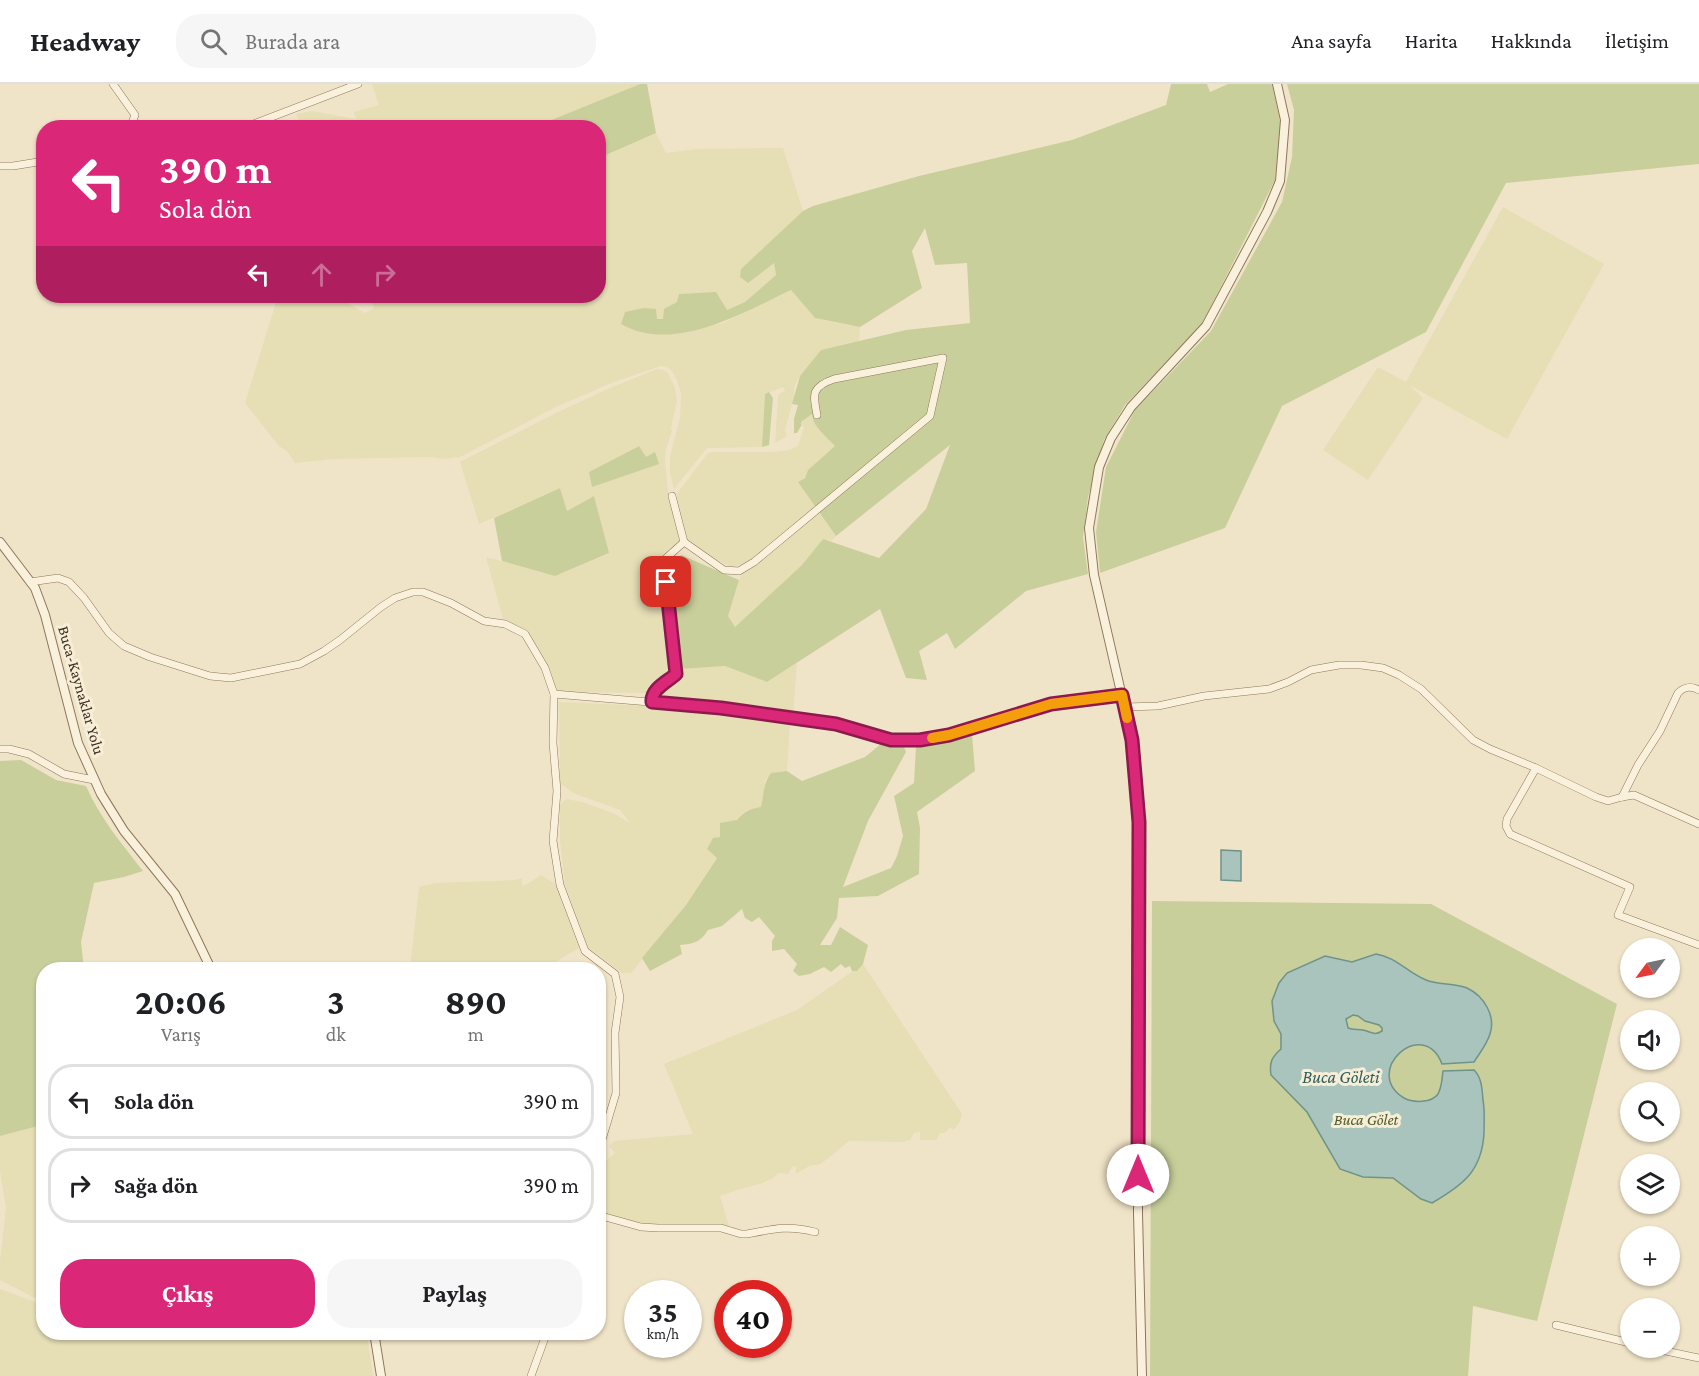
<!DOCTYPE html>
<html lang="tr">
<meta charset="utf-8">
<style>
:root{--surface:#fff;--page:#f6f6f6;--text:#202124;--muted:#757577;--line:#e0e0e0;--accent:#db2777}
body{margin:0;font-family:"Crimson Pro",serif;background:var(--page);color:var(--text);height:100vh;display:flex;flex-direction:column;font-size:22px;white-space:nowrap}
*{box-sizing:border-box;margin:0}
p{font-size:20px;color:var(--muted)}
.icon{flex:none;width:33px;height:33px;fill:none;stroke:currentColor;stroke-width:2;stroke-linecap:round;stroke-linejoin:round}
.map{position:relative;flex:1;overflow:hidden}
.drawer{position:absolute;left:36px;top:878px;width:570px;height:378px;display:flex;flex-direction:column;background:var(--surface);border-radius:24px;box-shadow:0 2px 4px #0004}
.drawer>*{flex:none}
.hud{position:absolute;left:36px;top:36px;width:570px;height:183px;border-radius:24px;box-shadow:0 2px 4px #0004;background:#db2777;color:#fff;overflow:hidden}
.needle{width:39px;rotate:237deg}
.buttons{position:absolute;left:1620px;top:854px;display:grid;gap:12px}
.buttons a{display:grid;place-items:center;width:60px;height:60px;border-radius:50%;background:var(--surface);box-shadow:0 2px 4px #0004;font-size:30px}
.speed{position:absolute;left:624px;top:1196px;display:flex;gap:12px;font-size:30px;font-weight:700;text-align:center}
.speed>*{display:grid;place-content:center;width:78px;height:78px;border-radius:50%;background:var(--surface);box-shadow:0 2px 4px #0004;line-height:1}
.speed small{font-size:15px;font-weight:400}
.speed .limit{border:9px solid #d22;background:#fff;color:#111}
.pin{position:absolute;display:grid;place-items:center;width:51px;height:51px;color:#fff;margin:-26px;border-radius:12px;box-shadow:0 3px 9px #0006}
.me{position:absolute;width:66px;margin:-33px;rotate:0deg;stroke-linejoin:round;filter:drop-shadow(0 0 4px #0008)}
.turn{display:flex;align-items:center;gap:21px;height:126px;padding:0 24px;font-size:27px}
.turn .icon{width:78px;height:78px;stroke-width:2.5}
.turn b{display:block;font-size:42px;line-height:51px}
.lanes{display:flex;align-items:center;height:57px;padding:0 24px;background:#0003;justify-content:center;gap:30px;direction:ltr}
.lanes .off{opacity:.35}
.eta{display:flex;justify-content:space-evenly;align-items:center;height:102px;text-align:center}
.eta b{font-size:36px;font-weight:700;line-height:42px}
.action{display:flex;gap:12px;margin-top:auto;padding:12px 24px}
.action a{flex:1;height:69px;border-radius:24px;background:var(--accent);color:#fff;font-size:24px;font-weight:700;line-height:69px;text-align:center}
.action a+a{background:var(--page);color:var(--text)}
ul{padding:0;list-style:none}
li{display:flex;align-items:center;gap:18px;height:75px;margin:0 12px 9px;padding:0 12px;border:3px solid var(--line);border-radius:24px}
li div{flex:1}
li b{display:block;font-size:22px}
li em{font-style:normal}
header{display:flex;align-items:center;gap:36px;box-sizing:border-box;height:84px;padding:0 30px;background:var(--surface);border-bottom:2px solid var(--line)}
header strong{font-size:28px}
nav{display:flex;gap:33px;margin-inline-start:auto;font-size:21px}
.search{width:420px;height:54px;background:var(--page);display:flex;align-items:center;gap:15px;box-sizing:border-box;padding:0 21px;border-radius:24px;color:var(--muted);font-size:22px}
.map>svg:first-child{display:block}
.farmland{fill:#e6deb5;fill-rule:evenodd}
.green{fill:#c9cf9b}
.water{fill:#a9c4bc;stroke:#6f938a;stroke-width:1.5;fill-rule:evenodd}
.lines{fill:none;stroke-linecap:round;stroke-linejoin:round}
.minor-casing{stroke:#8d765c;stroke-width:8}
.tertiary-casing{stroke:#8d765c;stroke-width:10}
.minor{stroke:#faf1dc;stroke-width:7}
.tertiary{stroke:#faf1dc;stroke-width:8}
.route-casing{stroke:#8e194d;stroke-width:15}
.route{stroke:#db2777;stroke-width:10}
.slow{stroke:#f59e0b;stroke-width:10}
.labels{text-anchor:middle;stroke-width:6;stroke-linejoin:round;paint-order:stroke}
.street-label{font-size:16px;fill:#3d2e20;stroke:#f7eed8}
.park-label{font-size:16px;font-style:italic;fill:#4d5a26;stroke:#f7eed8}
.water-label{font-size:18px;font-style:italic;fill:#2f5d5a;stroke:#f7eed8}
</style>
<header>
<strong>Headway</strong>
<div class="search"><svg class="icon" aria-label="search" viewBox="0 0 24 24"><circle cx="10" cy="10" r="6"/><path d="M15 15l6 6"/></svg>Burada ara</div>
<nav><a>Ana sayfa</a><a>Harita</a><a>Hakkında</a><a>İletişim</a></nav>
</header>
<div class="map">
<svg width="1699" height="1292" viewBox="0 0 1699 1292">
<rect width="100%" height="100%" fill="#f0e4c8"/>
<g class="farmland">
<polygon points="372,0 640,0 534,43 302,43 296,30 312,27 356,35 354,28 379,21"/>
<polygon points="656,49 666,69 697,65 783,64 803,127 741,185 774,178 776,191 745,218 727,226 677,218 664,235 656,235 649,250 682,249 723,239 791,206 815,234 837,239 860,243 859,257 821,266 798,295 794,304 794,313 785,346 787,352 775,359 778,313 779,310 785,307 783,303 765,310 762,363 707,364 674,405 670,389 670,372 680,334 681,310 677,296 672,287 667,283 661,282 611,299 554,324 460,373 443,375 431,373 333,375 295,379 287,367 279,362 245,319 278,212 335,212 365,229 374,224 370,212 598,212 599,74"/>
<polygon points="1503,123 1604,180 1507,355 1409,301 1423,314 1368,396 1323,366 1378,283 1406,298"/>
<path d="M657,285L663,286L668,289L675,304L677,316L671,344L672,347L666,365L665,377L668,408L680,457L660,473L673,588L655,602L652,609L562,608L556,605L538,565L526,546L503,535L486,473L555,492L608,470L594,412L567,427L560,404L479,440L460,378L556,329L610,304ZM638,362L646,374L592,403L589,388Z"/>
<polygon points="813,329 812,335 835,362 808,386 805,393 798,398 836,452 831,457 823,455 802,481 735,543 727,532 745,480 731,483 688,460 676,416 678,408 708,369 714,368 772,368 789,366 798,362 804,343 801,342 801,338"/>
<polygon points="797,579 793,631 729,622 656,616 653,612 657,607 678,592 680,585 725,582 767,598"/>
<polygon points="559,618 671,623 790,639 787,687 771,689 765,696 764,711 761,724 751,725 743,728 737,736 707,765 717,773 686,821 631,889 622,889 588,863 565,801 560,756 560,720 567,715 582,718 613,729 630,739 620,726 573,709 560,699"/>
<polygon points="541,791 555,800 579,864 550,881 531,885 410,885 419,803 435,799 515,796 522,794 522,802 529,799"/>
<polygon points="863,880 962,1030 960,1037 954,1046 950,1043 945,1049 940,1049 936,1056 920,1056 920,1048 914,1049 910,1056 902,1058 849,1057 821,1080 809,1082 796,1090 796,1083 793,1082 788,1090 779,1089 773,1094 763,1099 737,1106 720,1112 729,1142 638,1141 599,1129 600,1121 599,1121 598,1111 604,1107 605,1096 600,1092 602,1087 606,1084 603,1079 615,1069 609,1062 614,1057 693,1050 664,980 797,926"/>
<polygon points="38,1042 43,1045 43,1214 33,1213 0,1196 0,1177 6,1124 0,1087 0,1052"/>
<polygon points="0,1205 35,1218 43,1219 44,1248 323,1248 367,1252 373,1292 0,1292"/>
</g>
<g class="green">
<polygon points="640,0 647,0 656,49 599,74 598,44 534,43"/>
<path d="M1171,0H1207L1210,8L1228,0H1272L1281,42L1275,96L1202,240L1125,321L1104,356L1088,413L1083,453L1088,490L1026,507L955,565L947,549L919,567L927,596L906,594L880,525L767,598L725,582L680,585L672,485L681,471L739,496L728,532L735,543L802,481L823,455L879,474L926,425L950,361L836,452L798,398L805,394L808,386L835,362C827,353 812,342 812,330L801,338V342L797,349H794V335L798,321L792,320L800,292L821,266L906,246L970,239L967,179L935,181L925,144L912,167L922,204L860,243L815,234L791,206C743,229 673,270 621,240L625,228L644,224L656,225L657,235H663L664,225L677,218L679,210L716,208L727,226L745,218L776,191L774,179L748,199L740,193L741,185L803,127L813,122L919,92L1072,56L1166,21Z"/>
<polygon points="1287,0 1699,0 1699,80 1506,99 1426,248 1282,322 1225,444 1100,489 1096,448 1106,383 1135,326 1211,247 1282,118 1292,73 1294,26"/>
<polygon points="769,308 773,314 769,361 762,363 765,310"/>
<polygon points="639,362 646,373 655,368 659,380 592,403 589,388"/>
<polygon points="560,404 567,427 594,412 609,469 555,492 502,477 494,434"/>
<path d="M972,650L975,687L917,728L920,744L919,790L878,812L839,814L837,834L820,861H831L840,843L868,861L863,880L857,887H852L850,882L845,884L841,880L831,888L824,883L810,890L799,892L793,887L797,880L784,865L772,867V857L775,852L759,833L752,838L745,834L742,825L722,842L708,846C701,858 693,860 680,861L682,870L650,887L642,874L686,821L717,774L707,765L713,754L720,753V739L737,736C744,727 750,725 761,723C764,711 763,699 771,689L787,687L802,697L865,673L882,659L903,661L906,668L868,737L843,803L891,784L897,772L903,752L894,712L914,699L916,662Z"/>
<path d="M21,676L56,696L86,702C100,734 122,760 143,787L124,793L94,799L81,858L84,885H44L43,1045L38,1042L0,1052V677Z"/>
<polygon points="1152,817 1431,820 1617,920 1537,1237 1473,1222 1468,1292 1150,1292"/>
</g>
<g class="water">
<polygon points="1221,766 1241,767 1241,797 1221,796"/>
<path d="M1376,870C1396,873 1408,889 1426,896C1438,901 1454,899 1467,904C1484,912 1496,932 1490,950C1487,960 1479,970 1474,978L1442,980C1423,931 1361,988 1404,1014C1413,1019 1432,1019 1438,1010C1442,1003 1442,994 1443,987L1474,986C1482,994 1482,1005 1483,1016C1485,1027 1484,1038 1484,1049C1482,1087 1463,1101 1432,1119L1421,1115L1393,1094L1363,1093L1340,1085L1307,1028L1271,991C1269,978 1272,973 1281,965V950L1274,937L1272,917L1279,899L1287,889L1325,872L1352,878ZM1353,931L1358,932L1365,937L1379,941L1382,944V947C1374,952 1372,948 1363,946C1358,945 1353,946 1348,944L1346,935Z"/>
</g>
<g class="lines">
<defs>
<g id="minor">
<polyline points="113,0 135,31 130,44"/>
<polyline points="243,44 358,0"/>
<polyline points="0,82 13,82 44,77"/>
<path d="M684,458L724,486L739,487L754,478L930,332L943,274L834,295C811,303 813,310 817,331"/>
<polyline points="30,498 58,494 69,498 84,514 109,549 124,562 150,573 210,592 231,594 300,580 324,567 340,556 381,523 395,514 413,508 423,508 451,519 484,537 505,540 525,550 545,584 554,610 553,659 557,707 553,757 560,801 585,867 615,890 620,913 615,949 616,1009 598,1069"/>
<polyline points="554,610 721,624 788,635 836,640 891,656 920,656 949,651 1051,620 1122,611"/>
<path d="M652,618C651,605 667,598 676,590L664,476L684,458L672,412"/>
<polyline points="1125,623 1158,622 1204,612 1269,605 1288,598 1311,586 1339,581 1361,581 1383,584 1399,591 1421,605 1473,656 1490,665 1536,684 1596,713 1608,717 1622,713 1634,711 1699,740"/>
<polyline points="0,665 9,665 29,670 64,690 94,696"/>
<polyline points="1536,684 1507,735 1506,742 1510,750 1630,803 1618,831 1699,861"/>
<path d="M1622,713L1638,681L1660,647L1678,609C1685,602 1691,602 1699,606"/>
<path d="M598,1131L641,1143L658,1144H721L741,1150H747C773,1145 789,1141 815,1148"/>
<polyline points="1556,1241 1630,1259"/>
<polyline points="1647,1263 1699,1274"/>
<polyline points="531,1292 547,1248"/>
</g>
<g id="tertiary">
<polyline points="0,458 35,504 45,531 78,659 101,710 124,747 175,810 211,885"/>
<polyline points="374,1248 381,1292"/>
<polyline points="1142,1292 1138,1129 1139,738 1132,656 1094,491 1089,444 1099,383 1111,354 1131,323 1206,242 1267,128 1280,97 1285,36 1277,0"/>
</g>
</defs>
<use href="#minor" class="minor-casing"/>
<use href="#tertiary" class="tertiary-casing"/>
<use href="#minor" class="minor"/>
<use href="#tertiary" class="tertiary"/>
</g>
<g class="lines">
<defs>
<path id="route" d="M666,498L676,590C667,598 651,605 652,618L721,624L836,640L891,656H920L949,651L1051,620L1122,611L1132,656L1139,738L1138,1091"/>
</defs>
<use href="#route" class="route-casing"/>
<use href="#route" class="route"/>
<polyline class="slow" points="932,654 949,651 1051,620 1122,611 1127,634"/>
</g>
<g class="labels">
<g class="street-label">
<text transform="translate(82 606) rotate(74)" y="6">Buca-Kaynaklar Yolu</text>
</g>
<g class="park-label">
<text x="1366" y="1041">Buca Gölet</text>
</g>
<g class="water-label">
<text x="1341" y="999">Buca Göleti</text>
</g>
</g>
</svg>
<div class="buttons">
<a><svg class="needle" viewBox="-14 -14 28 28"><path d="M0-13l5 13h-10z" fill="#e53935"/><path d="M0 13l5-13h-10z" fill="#757577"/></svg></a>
<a><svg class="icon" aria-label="sound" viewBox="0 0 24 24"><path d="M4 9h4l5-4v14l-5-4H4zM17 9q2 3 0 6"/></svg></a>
<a><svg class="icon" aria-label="search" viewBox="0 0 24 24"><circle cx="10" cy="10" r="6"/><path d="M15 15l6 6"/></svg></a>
<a><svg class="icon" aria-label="layers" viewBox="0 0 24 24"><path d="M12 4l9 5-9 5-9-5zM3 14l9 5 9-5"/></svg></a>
<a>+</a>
<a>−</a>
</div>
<div class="speed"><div>35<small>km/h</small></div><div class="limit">40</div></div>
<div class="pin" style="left:666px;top:498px;background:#d93025"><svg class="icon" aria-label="arrive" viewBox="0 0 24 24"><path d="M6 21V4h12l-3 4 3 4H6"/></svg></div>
<svg class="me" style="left:1138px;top:1091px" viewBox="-20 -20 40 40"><circle r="19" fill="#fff"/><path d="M0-13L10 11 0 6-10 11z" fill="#db2777"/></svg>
<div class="hud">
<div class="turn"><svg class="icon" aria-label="left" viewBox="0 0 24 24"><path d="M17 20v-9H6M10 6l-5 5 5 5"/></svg><div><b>390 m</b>Sola dön</div></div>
<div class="lanes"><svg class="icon" aria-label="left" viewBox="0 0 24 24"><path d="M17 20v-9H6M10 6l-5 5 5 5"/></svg><svg class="icon off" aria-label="ahead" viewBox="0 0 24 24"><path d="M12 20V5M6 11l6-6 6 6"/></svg><svg class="icon off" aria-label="right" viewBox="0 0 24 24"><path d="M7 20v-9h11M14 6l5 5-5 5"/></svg></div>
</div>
<section class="drawer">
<div class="eta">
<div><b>20:06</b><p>Varış</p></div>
<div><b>3</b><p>dk</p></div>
<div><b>890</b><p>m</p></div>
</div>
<ul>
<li><svg class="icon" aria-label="left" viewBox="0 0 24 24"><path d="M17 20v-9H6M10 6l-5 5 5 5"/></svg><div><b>Sola dön</b></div><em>390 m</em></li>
<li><svg class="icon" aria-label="right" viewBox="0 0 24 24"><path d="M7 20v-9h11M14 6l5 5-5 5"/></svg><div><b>Sağa dön</b></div><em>390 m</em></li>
</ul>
<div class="action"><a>Çıkış</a><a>Paylaş</a></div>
</section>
</div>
